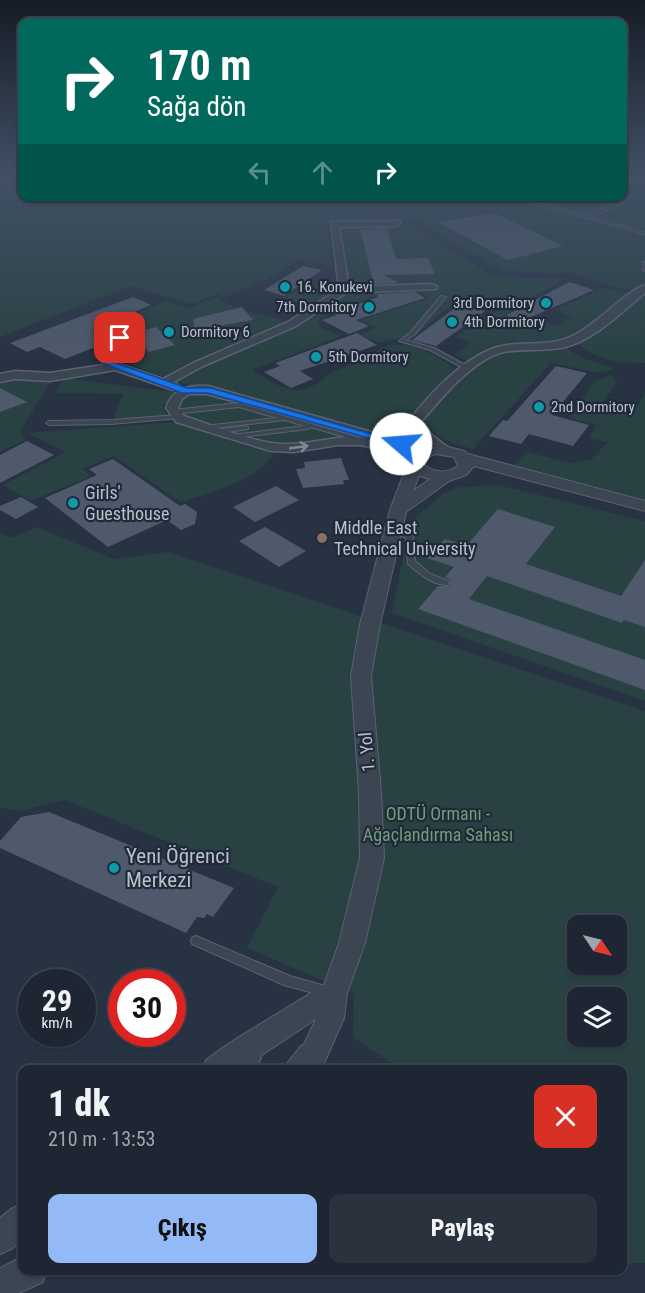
<!DOCTYPE html>
<html lang="tr">
<meta charset="utf-8">
<style>
:root{--surface:#1d2632;--page:#2a323e;--text:#f1f3f6;--muted:#a0a5ac;--line:#3b434d;--accent:#93baf7}
body{margin:0;font-family:"Roboto Condensed",sans-serif;background:var(--page);color:var(--text);height:100vh;display:flex;flex-direction:column;font-size:22px;white-space:nowrap}
*{box-sizing:border-box;margin:0}
p{font-size:20px;color:var(--muted)}
.icon{flex:none;width:33px;height:33px;fill:none;stroke:currentColor;stroke-width:2;stroke-linecap:round;stroke-linejoin:round}
.map{position:relative;flex:1;overflow:hidden}
.side{position:absolute;left:18px;top:1065px;width:609px;height:210px;display:flex;flex-direction:column;background:var(--surface);border-radius:12px;box-shadow:0 2px 4px #0004,0 0 0 2px var(--line)}
.side>*{flex:none}
.hud{position:absolute;left:18px;top:18px;width:609px;height:183px;border-radius:12px;box-shadow:0 2px 4px #0004,0 0 0 2px var(--line);background:#00695c;color:#fff;overflow:hidden}
.needle{width:39px;rotate:125deg}
.tools{position:absolute;left:567px;top:915px;display:grid;gap:12px}
.tools a{display:grid;place-items:center;width:60px;height:60px;border-radius:12px;background:var(--surface);box-shadow:0 2px 4px #0004,0 0 0 2px var(--line);font-size:30px}
.speed{position:absolute;left:18px;top:969px;display:flex;gap:12px;font-size:30px;font-weight:700;text-align:center}
.speed>*{display:grid;place-content:center;width:78px;height:78px;border-radius:50%;background:var(--surface);box-shadow:0 2px 4px #0004,0 0 0 2px var(--line);line-height:1}
.speed small{font-size:15px;font-weight:400}
.speed .limit{border:9px solid #d22;background:#fff;color:#111}
.pin{position:absolute;display:grid;place-items:center;width:51px;height:51px;color:#fff;margin:-26px;border-radius:12px;box-shadow:0 3px 9px #0006}
.me{position:absolute;width:66px;margin:-33px;rotate:288deg;stroke-linejoin:round;filter:drop-shadow(0 0 4px #0008)}
.turn{display:flex;align-items:center;gap:21px;height:126px;padding:0 30px;font-size:27px}
.turn .icon{width:78px;height:78px;stroke-width:2.5}
.turn b{display:block;font-size:42px;line-height:51px}
.lanes{display:flex;align-items:center;height:57px;padding:0 30px;background:#0003;justify-content:center;gap:30px;direction:ltr}
.lanes .off{opacity:.35}
.round{display:grid;place-items:center;flex:none;width:63px;height:63px;border-radius:12px;background:var(--page)}
.overview{display:flex;align-items:center;justify-content:space-between;height:102px;padding:0 30px}
h1{font-size:36px;font-weight:800;line-height:45px}
.button{display:flex;gap:12px;margin-top:auto;padding:12px 30px}
.button a{flex:1;height:69px;border-radius:12px;background:var(--accent);color:#111;font-size:24px;font-weight:800;line-height:69px;text-align:center}
.button a+a{background:var(--page);color:var(--text)}
.map>svg:first-child{display:block}
.green{fill:#294143;fill-rule:evenodd}
.lines{fill:none;stroke-linecap:round;stroke-linejoin:round}
.stream{stroke:#3e516b;stroke-width:3}
.building{fill:#4e5a6b}
.service-casing{stroke:#5a6370;stroke-width:2}
.minor-casing{stroke:#5a6370;stroke-width:3}
.tertiary-casing{stroke:#5a6370;stroke-width:2}
.service{fill:#3c4552;fill-rule:evenodd}
.minor{fill:#3c4552;fill-rule:evenodd}
.tertiary{fill:#3c4552;fill-rule:evenodd}
.oneway{stroke:#818995}
.route{fill:#1a73e8;stroke:#114b97;stroke-width:1.5}
.culture-dot{fill:#0f9aa8;stroke:#202a38;stroke-width:2}
.education-dot{fill:#8d6e63;stroke:#202a38;stroke-width:2}
.labels{text-anchor:middle;stroke-width:4.5;stroke-linejoin:round;paint-order:stroke}
.far-poi-label{font-size:15px;fill:#b9c0cc;stroke:#202a38;text-anchor:start}
.poi-label{font-size:18px;fill:#b9c0cc;stroke:#202a38;text-anchor:start}
.street-label{font-size:18px;fill:#b9c0cc;stroke:#202a38}
.park-label{font-size:18px;fill:#709d7a;stroke:#202a38}
.near-poi-label{font-size:21px;fill:#b9c0cc;stroke:#202a38;text-anchor:start}
</style>
<div class="map">
<svg width="645" height="1293" viewBox="0 0 645 1293">
<rect width="100%" height="100%" fill="#273343"/>
<g class="green">
<path d="M0,177H22V196H622L623,177H645V291L618,288L571,273L503,271L417,221H327L332,267L299,259C274,277 251,287 223,297L218,294L191,304L131,286L0,337Z"/>
<polygon points="411,225 493,276 565,279 522,303 482,299 473,306 455,302 408,341 398,338 379,343 360,334 377,328 361,320 430,298 419,292 401,293 382,286 350,288 339,226"/>
<polygon points="304,286 331,294 310,307 283,298"/>
<path d="M605,288L629,294C609,309 588,332 565,340C532,350 495,338 467,361L454,355L472,342L455,337L503,308L556,326L572,317L555,310Z"/>
<path d="M388,291L328,313L318,321L321,328L341,336L252,370C281,387 299,403 329,374L389,345C415,343 436,355 456,369L399,428L384,433L210,386L187,385L177,382L198,369L296,326L348,293Z"/>
<polygon points="216,297 241,310 288,321 187,364 164,377 113,358 117,349 85,334 166,301 189,308"/>
<path d="M640,298H645V363C616,364 600,360 576,343L592,335Z"/>
<path d="M565,347L580,357L615,369L598,373L551,363L473,449C452,443 437,439 422,421L477,365C504,347 534,354 565,347Z"/>
<polygon points="611,375 617,383 602,403 634,411 645,394 645,501 513,466 527,452 570,463 591,460 608,442 589,438 597,425 569,418 595,381"/>
<polygon points="64,378 175,392 163,406 164,412 169,417 113,421 123,394 55,393"/>
<polygon points="14,379 52,380 20,431 26,439 0,452 0,382"/>
<polygon points="196,389 423,451 415,457 363,441 283,449 180,419 173,402"/>
<path d="M176,422L270,452L273,456C253,481 210,494 180,502L114,456L82,469L91,476L31,501L3,485L66,452L26,433Z"/>
<polygon points="498,485 645,521 645,701 392,613 410,522 444,493 460,487"/>
<path d="M37,527L113,559L168,552L645,711V1263H623L622,1070L400,1069L353,1037L354,994L247,948L278,887L65,800L20,811L0,808V532L11,538ZM578,926H616V964H578ZM578,998H616V1036H578Z"/>
</g>
<g class="lines">
<polyline class="stream" points="622,177 645,183"/>
</g>
<g class="building">
<polygon points="495,213 563,246 508,260 438,222"/>
<polygon points="387,228 396,259 428,258 435,274 384,275 398,283 374,284 360,229"/>
<polygon points="303,266 322,270 284,296 264,290"/>
<polygon points="569,282 594,290 512,325 507,315"/>
<polygon points="415,292 425,298 356,320 369,326 349,334 322,320 337,315 332,313 378,297 377,294"/>
<polygon points="133,297 151,305 93,329 98,346 65,359 40,347 27,352 10,343"/>
<polygon points="459,305 485,311 436,346 412,340"/>
<polygon points="242,307 253,320 195,330 193,319"/>
<polygon points="156,327 175,345 149,352 131,333"/>
<polygon points="357,333 377,345 300,371 313,379 291,388 264,372 280,366 275,363"/>
<polygon points="556,366 587,373 552,415 589,425 573,446 529,434 521,444 489,436 503,420 507,421"/>
<polygon points="0,388 27,402 0,412"/>
<polygon points="27,441 54,455 0,483 0,455"/>
<polygon points="341,458 349,480 343,480 344,484 303,488 296,469 305,468 304,462"/>
<polygon points="113,459 180,506 185,504 197,512 195,524 181,530 167,520 108,547 45,498 97,475 89,469"/>
<polygon points="276,486 299,500 255,522 233,507"/>
<polygon points="21,497 38,507 16,519 0,510 0,506"/>
<polygon points="498,509 555,527 526,564 621,596 645,560 645,627 624,620 622,623 487,576 469,599 645,660 645,690 418,609 438,586 450,586 450,580 445,577 454,567 427,558 445,539 466,546"/>
<polygon points="265,527 289,541 306,551 279,567 239,541"/>
<polygon points="49,812 234,888 213,917 207,914 204,918 197,917 186,933 0,848 0,841 21,817"/>
</g>
<g class="lines">
<defs>
<g id="service">
<polygon points="515,196 587,216 620,200 624,200 624,202 592,217 645,232 645,234 506,196"/>
<polygon points="643,262 645,262 645,271 643,270"/>
<polygon points="441,296 446,297 414,335 406,340 434,348 469,367 469,369 465,369 430,350 399,341 410,333"/>
<polygon points="120,336 123,338 108,360 118,365 118,367 116,368 102,361 118,337"/>
<polygon points="239,403 364,439 365,440 362,442 311,427 308,429 234,438 232,437 232,435 304,426 285,420 206,429 204,428 204,426 277,418 239,407 173,414 170,412 173,410"/>
<polygon points="178,415 181,417 180,418 111,424 49,425 46,423 49,421 111,420"/>
<polygon points="246,426 248,427 248,429 220,433 217,431 220,429"/>
<path d="M390,526H396L413,535L415,561L430,574L448,581L449,583L448,585C432,585 420,574 408,564L406,538L390,530L389,528Z"/>
<polygon points="196,936 290,976 332,988 334,992 332,996 328,997 284,985 192,944 191,941 192,938"/>
<polygon points="304,1045 308,1047 310,1051 296,1070 282,1070 300,1047"/>
<path d="M255,1052L259,1054L261,1058L259,1062L251,1070H235C238,1062 248,1055 255,1052Z"/>
</g>
<g id="minor">
<polygon points="400,221 401,223 397,226 339,227 349,287 432,284 437,287 436,289 346,293 296,326 201,367 174,382 179,386 173,390 115,370 50,381 15,379 0,382 0,374 15,371 50,373 116,363 163,379 193,363 288,322 339,289 331,222"/>
<path d="M645,285V293C621,312 599,336 569,346C547,353 523,347 500,353C472,361 440,400 421,422L433,436L450,449L449,452C435,455 423,441 416,432V439L431,450L423,455L389,444L419,458L421,461L419,464H409L377,449L361,445H338L294,452L271,451L176,422L166,408C173,388 189,385 208,386L404,441L403,429C425,398 468,350 507,345C530,342 553,346 574,335C597,324 626,291 645,285ZM189,394H207L372,439C343,432 314,445 284,444C256,444 212,425 184,416L178,408L182,399Z"/>
</g>
<g id="tertiary">
<path d="M436,444L464,451L468,454L645,501V511L474,466L466,475L449,481L406,512L380,624L371,676L381,792L384,858L365,943L347,993L344,1018L321,1070H292L316,1019L239,1070H202L206,1060L228,1044L324,985L339,943L360,858L359,792L351,676L360,624L390,510L407,465V457L418,448ZM436,454L454,457L458,466C446,474 434,473 423,464V459ZM419,476L430,479L413,491Z"/>
<polygon points="22,1204 22,1240 11,1249 0,1254 0,1218 11,1209"/>
<polygon points="22,1257 22,1270 47,1270 43,1282 19,1293 0,1293 0,1268"/>
</g>
</defs>
<use href="#service" class="service-casing"/>
<use href="#minor" class="minor-casing"/>
<use href="#tertiary" class="tertiary-casing"/>
<use href="#service" class="service"/>
<use href="#minor" class="minor"/>
<use href="#tertiary" class="tertiary"/>
</g>
<defs><path id="oneway-shaft" d="M-6 0H5M1.5-3L5.5 0L1.5 3" fill="none" stroke-width="1.6" stroke-linecap="round" stroke-linejoin="round" transform="scale(1.5)"/></defs>
<use class="oneway" href="#oneway-shaft" transform="translate(299 447) rotate(-8)"/>
<linearGradient id="sky" x2="0" y2="1"><stop stop-color="#151c25"/><stop offset="0.49" stop-color="#415066"/><stop offset="1" stop-color="#415066" stop-opacity="0"/></linearGradient>
<rect width="645" height="358" fill="url(#sky)"/>
<polygon class="route" points="120,335 124,338 110,360 119,364 187,388 211,388 406,444 401,447 397,446 208,393 182,393 102,363 100,361 117,336"/>
<g class="culture-dot">
<circle cx="285" cy="287" r="6"/>
<circle cx="546" cy="303" r="6"/>
<circle cx="369" cy="307" r="6"/>
<circle cx="452" cy="322" r="6"/>
<circle cx="169" cy="332" r="6"/>
<circle cx="316" cy="357" r="6"/>
<circle cx="539" cy="407" r="6"/>
<circle cx="73" cy="503" r="6"/>
<circle cx="114" cy="868" r="6"/>
</g>
<circle class="education-dot" cx="322" cy="538" r="6"/>
<g class="labels">
<g class="far-poi-label">
<text x="297" y="292">16. Konukevi</text>
<text x="534" y="308" text-anchor="end">3rd Dormitory</text>
<text x="357" y="312" text-anchor="end">7th Dormitory</text>
<text x="464" y="327">4th Dormitory</text>
<text x="181" y="337">Dormitory 6</text>
<text x="328" y="362">5th Dormitory</text>
<text x="551" y="412">2nd Dormitory</text>
</g>
<g class="poi-label">
<text x="85" y="499">Girls'<tspan x="85" dy="21">Guesthouse</tspan></text>
<text x="334" y="534">Middle East<tspan x="334" dy="21">Technical University</tspan></text>
</g>
<g class="street-label">
<text transform="translate(367 752) rotate(-95)" y="6">1. Yol</text>
</g>
<g class="park-label">
<text x="438" y="820">ODTÜ Ormanı -<tspan x="438" dy="21">Ağaçlandırma Sahası</tspan></text>
</g>
<g class="near-poi-label">
<text x="126" y="863">Yeni Öğrenci<tspan x="126" dy="24">Merkezi</tspan></text>
</g>
</g>
</svg>
<div class="tools">
<a><svg class="needle" viewBox="-14 -14 28 28"><path d="M0-13l5 13h-10z" fill="#e53935"/><path d="M0 13l5-13h-10z" fill="#a0a5ac"/></svg></a>
<a><svg class="icon" aria-label="layers" viewBox="0 0 24 24"><path d="M12 4l9 5-9 5-9-5zM3 14l9 5 9-5"/></svg></a>
</div>
<div class="speed"><div>29<small>km/h</small></div><div class="limit">30</div></div>
<div class="pin" style="left:120px;top:338px;background:#d93025"><svg class="icon" aria-label="arrive" viewBox="0 0 24 24"><path d="M6 21V4h12l-3 4 3 4H6"/></svg></div>
<svg class="me" style="left:401px;top:444px" viewBox="-20 -20 40 40"><circle r="19" fill="#fff"/><path d="M0-13L10 11 0 6-10 11z" fill="#1a73e8"/></svg>
<div class="hud">
<div class="turn"><svg class="icon" aria-label="right" viewBox="0 0 24 24"><path d="M7 20v-9h11M14 6l5 5-5 5"/></svg><div><b>170 m</b>Sağa dön</div></div>
<div class="lanes"><svg class="icon off" aria-label="left" viewBox="0 0 24 24"><path d="M17 20v-9H6M10 6l-5 5 5 5"/></svg><svg class="icon off" aria-label="ahead" viewBox="0 0 24 24"><path d="M12 20V5M6 11l6-6 6 6"/></svg><svg class="icon" aria-label="right" viewBox="0 0 24 24"><path d="M7 20v-9h11M14 6l5 5-5 5"/></svg></div>
</div>
<section class="side">
<div class="overview"><div><h1>1 dk</h1><p>210 m · 13:53</p></div><a class="round" style="background:#d93025;color:#fff"><svg class="icon" aria-label="close" viewBox="0 0 24 24"><path d="M6 6l12 12M18 6L6 18"/></svg></a></div>
<div class="button"><a>Çıkış</a><a>Paylaş</a></div>
</section>
</div>
